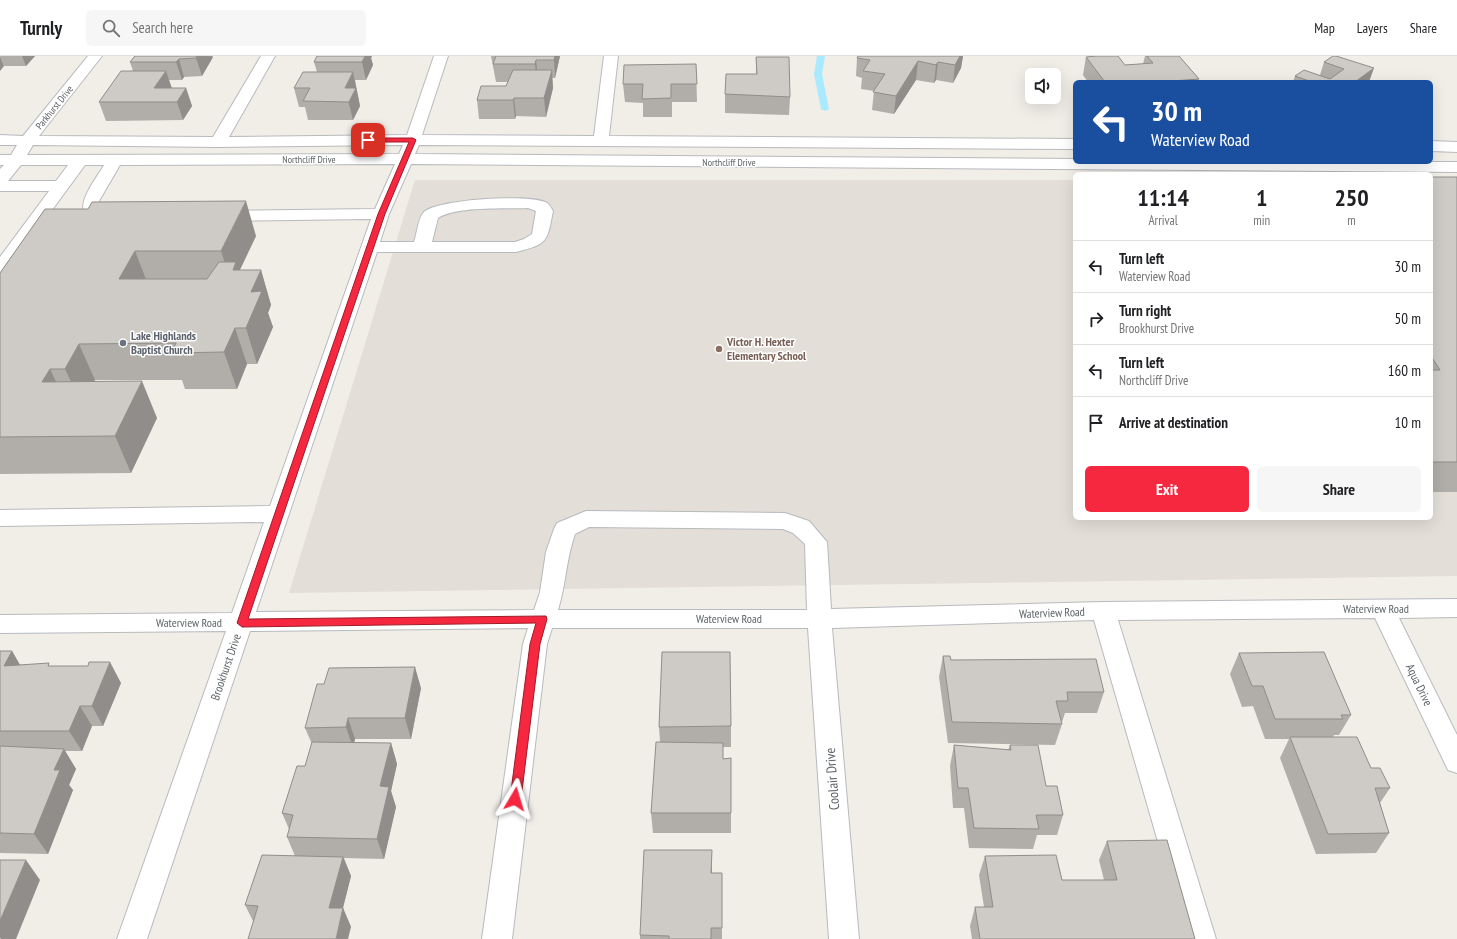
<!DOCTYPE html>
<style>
:root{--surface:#fff;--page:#f6f6f6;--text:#202124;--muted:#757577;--line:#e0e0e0;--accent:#f5283f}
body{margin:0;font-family:"PT Sans Narrow",sans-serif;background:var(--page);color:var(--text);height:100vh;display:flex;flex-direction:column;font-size:15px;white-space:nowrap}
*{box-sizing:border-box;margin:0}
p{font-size:13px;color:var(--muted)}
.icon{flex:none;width:22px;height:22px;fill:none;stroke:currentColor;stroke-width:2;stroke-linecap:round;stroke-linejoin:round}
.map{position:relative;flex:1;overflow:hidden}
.side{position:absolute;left:1073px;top:116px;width:360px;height:348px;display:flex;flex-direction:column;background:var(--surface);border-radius:6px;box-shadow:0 4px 16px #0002}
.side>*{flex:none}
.top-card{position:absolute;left:1073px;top:24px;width:360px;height:84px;border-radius:6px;box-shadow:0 4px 16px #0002;background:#1a4fa0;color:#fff;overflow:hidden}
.buttons{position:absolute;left:1025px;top:12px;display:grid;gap:8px}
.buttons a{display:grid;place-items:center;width:36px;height:36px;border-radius:6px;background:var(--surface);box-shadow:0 4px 16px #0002;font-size:20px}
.pin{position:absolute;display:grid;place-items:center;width:34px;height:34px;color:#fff;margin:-17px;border-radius:8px;box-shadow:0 2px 6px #0006}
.me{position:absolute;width:44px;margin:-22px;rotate:7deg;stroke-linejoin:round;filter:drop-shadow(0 0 3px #0008)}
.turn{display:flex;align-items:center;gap:14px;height:84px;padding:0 12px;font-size:18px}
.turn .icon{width:52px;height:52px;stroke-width:2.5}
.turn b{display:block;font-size:28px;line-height:34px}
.eta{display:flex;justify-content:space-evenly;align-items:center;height:68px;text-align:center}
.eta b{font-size:24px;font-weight:700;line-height:28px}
.cta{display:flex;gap:8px;margin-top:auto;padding:8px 12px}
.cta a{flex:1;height:46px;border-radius:6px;background:var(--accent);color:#fff;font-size:16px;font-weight:700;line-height:46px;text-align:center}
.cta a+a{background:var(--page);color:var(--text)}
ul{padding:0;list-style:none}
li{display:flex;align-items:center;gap:12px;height:52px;padding:0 12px;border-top:1px solid var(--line)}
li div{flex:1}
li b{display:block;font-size:15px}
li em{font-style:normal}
header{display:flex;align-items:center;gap:24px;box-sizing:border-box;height:56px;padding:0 20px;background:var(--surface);border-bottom:1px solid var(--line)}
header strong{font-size:19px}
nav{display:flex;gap:22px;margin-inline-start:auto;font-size:14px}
.search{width:280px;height:36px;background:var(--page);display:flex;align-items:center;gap:10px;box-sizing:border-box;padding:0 14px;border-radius:6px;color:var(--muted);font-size:15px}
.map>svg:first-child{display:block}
.education{fill:#e3ded7}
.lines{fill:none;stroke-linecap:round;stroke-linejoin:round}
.stream{fill:#a9eaff;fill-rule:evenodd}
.minor-casing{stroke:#b7babe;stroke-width:2}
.minor{fill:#fff;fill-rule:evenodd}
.wall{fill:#b1aea9}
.shaded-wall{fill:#908d8a}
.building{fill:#cecac5;stroke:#908d8a}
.route{fill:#f5283f;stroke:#9f1a29}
.worship-dot{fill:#6b7280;stroke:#fff;stroke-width:1.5}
.education-dot{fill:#8d6e63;stroke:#fff;stroke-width:1.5}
.labels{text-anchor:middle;stroke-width:3;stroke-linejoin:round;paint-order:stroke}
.far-street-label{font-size:10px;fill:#5e6468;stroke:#fff}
.worship-label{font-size:12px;font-weight:bold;fill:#5b616d;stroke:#fff;text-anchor:start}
.education-label{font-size:12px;font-weight:bold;fill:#785e54;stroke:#fff;text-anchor:start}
.street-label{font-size:12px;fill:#5e6468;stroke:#fff}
.near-street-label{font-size:14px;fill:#5e6468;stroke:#fff}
</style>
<header>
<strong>Turnly</strong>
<div class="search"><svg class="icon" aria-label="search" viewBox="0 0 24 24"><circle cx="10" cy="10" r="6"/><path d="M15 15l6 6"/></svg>Search here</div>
<nav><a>Map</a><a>Layers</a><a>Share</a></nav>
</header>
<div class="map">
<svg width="1457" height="883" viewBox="0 0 1457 883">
<rect width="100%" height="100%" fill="#f1ede7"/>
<polygon class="education" points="415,124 1075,124 1075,462 1431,462 1431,125 1457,125 1457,520 289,537"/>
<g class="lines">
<polygon class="stream" points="817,0 825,0 822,18 829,53 825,55 821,53 814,18"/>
<defs>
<g id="minor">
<path d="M88,0H102L39,80L213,81L261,0H275L229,81L407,79L434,0H448L422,79L594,80L604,0H618L609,80L1075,83V93L419,89L415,98L1075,103V106H1457V116L411,108L389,158L380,186H414C417,178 418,162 424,156C438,143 527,138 545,146C549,147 551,152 553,155C547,186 548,188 516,196H377L256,556L534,554L540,536L546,496L554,473L557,467L586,455L785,457L809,465L827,486L831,553L1103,546L1457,543V561L1399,562L1457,679V717L1448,714L1375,562L1118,564L1216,883H1186L1094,564L832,572L859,883H829L808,572H552L547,588L512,883H482L523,588L528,572L250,575L147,883H117L226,575L0,577V559L232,557L264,466L0,470V454L270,450L371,163L220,165L214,164L211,160L214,156L220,155L375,153L395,108L120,109L99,145L100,153L118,157L121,161L118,165C109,167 102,167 94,163C90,161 85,160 84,156C79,143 98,120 104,109H85L6,217L0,218V201L49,135H0V113L4,109H0V99H11L17,89H0V79L23,80ZM33,89L218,91L403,89L399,98L27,99ZM21,109H68L56,125H8ZM528,152L536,155L532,178L524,183L515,186H432L438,162C457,150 504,153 528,152ZM589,471L783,473L793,477L805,488L807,554H558C566,529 566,503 575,478Z"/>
<polygon points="1431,85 1457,86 1457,96 1431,95"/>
</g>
</defs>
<use href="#minor" class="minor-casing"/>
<use href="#minor" class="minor"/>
</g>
<g class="wall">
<polygon points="0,0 35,0 26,10 4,10"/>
<polygon points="135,0 213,1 202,20 184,21 182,24 169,24 172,32 186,32 192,50 183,64 106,65 99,46 133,15 130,6"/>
<polygon points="317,0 372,0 371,2 373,9 366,24 355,24 360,50 353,64 308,64 305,51 299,51 294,32 317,16 314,6"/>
<polygon points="491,0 560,0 555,22 552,22 553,32 546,61 516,60 515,63 479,63 477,44 506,30 508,26 496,26"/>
<polygon points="858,0 963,0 961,12 953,27 936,24 934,27 916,24 894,58 872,54 874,35 861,33 862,22 856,20 857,2"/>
<polygon points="1145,0 1179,0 1199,23 1198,26 1088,26 1083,19 1086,1 1125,9 1143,8"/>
<polygon points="1333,0 1369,26 1293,26 1295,20 1320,19 1324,6"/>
<polygon points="756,1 790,41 789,59 725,57 725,38 756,18"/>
<polygon points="696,8 697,46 672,46 672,61 643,61 643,47 625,46 623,28"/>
<rect x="1431" y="121" width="26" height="315"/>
<polygon points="45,153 256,180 240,214 261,214 271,249 268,257 273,271 257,308 247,308 237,333 185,333 182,324 95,324 94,326 157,362 131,417 0,418 0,217"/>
<polygon points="0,595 12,595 20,609 51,610 121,627 103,670 92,670 82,695 65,695 76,713 69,729 73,734 48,798 0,797"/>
<polygon points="1239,597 1351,659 1339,679 1334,679 1333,681 1371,712 1390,732 1380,747 1389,777 1376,797 1316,798 1280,702 1289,683 1265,683 1253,650 1242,651 1230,618"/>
<polygon points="943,600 951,604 1104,636 1097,657 1065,657 1062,666 1061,666 1062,668 1055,689 948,687 939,621"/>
<polygon points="421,632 411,683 355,683 354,687 391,687 397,708 391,735 396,751 384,803 344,802 351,820 343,852 351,871 253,865 245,849 295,800 287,781 289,773 282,757 305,710 312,688 305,672"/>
<polygon points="731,670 731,691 723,691 723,703 731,702 731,777 653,777 651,757 660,686 659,671"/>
<polygon points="954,689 1008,694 1010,689 1046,730 1063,759 1057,779 1037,779 1033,793 969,792 964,752 953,752 950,710"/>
<polygon points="1107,785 1195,883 972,883 970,870 975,851 984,851 979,819 985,800 1062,824 1104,824 1099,804"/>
<polygon points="712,817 722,817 722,883 640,883 640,879"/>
</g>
<g class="shaded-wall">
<polygon points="0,0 4,10 0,15"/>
<polygon points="22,0 35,0 26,10"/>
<polygon points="197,0 212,0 213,1 202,20 196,2"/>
<polygon points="365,0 372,0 371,2 373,9 366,24 362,6"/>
<polygon points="555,0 560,0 555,22 554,4"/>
<polygon points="960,0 963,0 961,12 953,27 955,9"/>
<polygon points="179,3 184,21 182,24 176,6"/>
<polygon points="536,4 538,22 537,27 535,8"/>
<polygon points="918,5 916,24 894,58 896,40"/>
<polygon points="938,6 936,24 934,27 936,9"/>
<polygon points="1374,12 1369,26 1355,26"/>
<polygon points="552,14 553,32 546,61 544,42"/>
<polygon points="166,15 172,33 154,32"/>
<polygon points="353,16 360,50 353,64 345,32"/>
<polygon points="186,32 192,50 183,64 177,46"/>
<polygon points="514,42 516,60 515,63 513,44"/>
<polygon points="246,145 256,180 232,230 221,195"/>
<polygon points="135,195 149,231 119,223"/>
<polygon points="261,214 271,249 268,257 273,271 257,308 246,272 251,236"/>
<polygon points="235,272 247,308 237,333 224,296"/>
<polygon points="79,288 95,324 82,349 65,313"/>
<polygon points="50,313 67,349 42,326"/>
<polygon points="142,325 157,362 131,417 115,380"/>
<polygon points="12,595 24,616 4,610"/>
<polygon points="110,606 121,627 103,670 92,650"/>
<polygon points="415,611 421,632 411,683 405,662"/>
<polygon points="80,650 92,670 82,695 69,675"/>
<polygon points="348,662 355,683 353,692 346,671"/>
<polygon points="391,687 397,708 391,735 396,751 384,803 377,783 380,730"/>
<polygon points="64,693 76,713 69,729 73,734 48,798 34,778 54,714"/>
<polygon points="712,794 712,836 711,817"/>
<polygon points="343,801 351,820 338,871 329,852"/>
<polygon points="26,804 40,824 16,883 1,883 0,882 0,865"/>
<polygon points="343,852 351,871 348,883 336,883"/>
</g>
<g class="building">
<polygon points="135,0 197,0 196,2 179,3 176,6 130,6"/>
<polygon points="317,0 365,0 362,6 314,6"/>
<polygon points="496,0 555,0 554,4 536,4 535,8 493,8"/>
<polygon points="858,0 960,0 955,9 938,6 936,9 918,5 896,40 873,36 885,18 863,15 870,4 857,2"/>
<polygon points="1097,0 1118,0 1125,9 1153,7 1147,0 1179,0 1199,23 1158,26 1105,26 1086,1"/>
<polygon points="1333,0 1336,0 1374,12 1355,26 1312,26 1295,20 1304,14 1330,23 1344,13 1324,6"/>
<polygon points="756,1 789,1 790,41 725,38 726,18 757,18"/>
<polygon points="696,8 697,28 671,28 671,42 642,43 643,28 623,28 624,9"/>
<polygon points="513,14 552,14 544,42 514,42 513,44 477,44 481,30 506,30"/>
<polygon points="121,15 166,15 154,32 186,32 177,46 99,46"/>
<polygon points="303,16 353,16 345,32 356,32 349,46 303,45 310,32 294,32"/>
<polygon points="1431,121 1457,121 1457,406 1431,406 1431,314 1440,314 1431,300"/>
<polygon points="246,145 221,195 135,195 119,223 207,223 219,206 236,206 233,214 261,214 251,236 262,235 246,272 235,272 224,296 172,297 176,287 79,288 65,313 50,313 42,326 142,325 115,380 0,381 0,217 45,153 88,153 92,146"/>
<polygon points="0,595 12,595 4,610 49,607 48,610 88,610 89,606 110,606 92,650 80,650 69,675 0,675"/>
<polygon points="662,596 730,596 731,670 659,671"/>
<polygon points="1324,596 1351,659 1341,659 1343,663 1275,663 1263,630 1252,630 1239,597"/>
<polygon points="943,600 950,600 951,604 1096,603 1104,636 1067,636 1068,645 1056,645 1062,668 952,666"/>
<polygon points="415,611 405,662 348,662 346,671 305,672 317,628 324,628 329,612"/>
<polygon points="1290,681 1357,681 1371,712 1380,712 1390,732 1375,732 1389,777 1328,778"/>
<polygon points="312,686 391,687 380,730 389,731 377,783 287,781 293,759 282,757 297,710 305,710"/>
<polygon points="656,686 723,687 723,703 731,702 731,757 651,757"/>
<polygon points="954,689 1011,694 1010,689 1038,689 1046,730 1057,730 1063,759 1036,759 1039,773 974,772 968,732 958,732"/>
<polygon points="0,690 64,693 54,714 60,714 34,778 0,777"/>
<polygon points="1167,784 1195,883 980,883 975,851 993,851 985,800 1056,799 1062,824 1117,824 1107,785"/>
<polygon points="644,794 712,794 711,817 722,817 722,872 711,872 711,883 669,883 669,880 640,879"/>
<polygon points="262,799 343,801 329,852 343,852 336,883 248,883 258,850 245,849"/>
<polygon points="0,804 26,804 0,865"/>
</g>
<polygon class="route" points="413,82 416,84 385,158 248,563 546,560 547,563 540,588 521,743 519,747 515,748 511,747 510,743 530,588 536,567 242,571 237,567 378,158 409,86 368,86 364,84 368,82"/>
<circle class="worship-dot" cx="123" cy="287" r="4"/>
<circle class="education-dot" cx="719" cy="293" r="4"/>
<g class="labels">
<g class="far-street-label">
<text transform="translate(54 51) rotate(-51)" y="4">Parkhurst Drive</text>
<text x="309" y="107">Northcliff Drive</text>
<text x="729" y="110">Northcliff Drive</text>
</g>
<g class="worship-label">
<text x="131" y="284">Lake Highlands<tspan x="131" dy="14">Baptist Church</tspan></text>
</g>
<g class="education-label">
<text x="727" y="290">Victor H. Hexter<tspan x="727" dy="14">Elementary School</tspan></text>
</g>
<g class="street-label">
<text x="1376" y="557">Waterview Road</text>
<text transform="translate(1052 557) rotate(-2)" y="4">Waterview Road</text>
<text x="729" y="567">Waterview Road</text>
<text x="189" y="571">Waterview Road</text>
<text transform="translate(226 611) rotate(-71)" y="4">Brookhurst Drive</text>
<text transform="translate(1419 629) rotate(64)" y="4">Aqua Drive</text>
</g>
<g class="near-street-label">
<text transform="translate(832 723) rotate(-94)" y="5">Coolair Drive</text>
</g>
</g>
</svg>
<div class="buttons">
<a><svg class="icon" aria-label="sound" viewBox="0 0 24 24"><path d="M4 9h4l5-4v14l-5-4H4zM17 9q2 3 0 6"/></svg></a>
</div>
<div class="pin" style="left:368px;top:84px;background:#d93025"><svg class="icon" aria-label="arrive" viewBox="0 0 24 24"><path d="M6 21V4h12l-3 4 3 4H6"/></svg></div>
<svg class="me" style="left:515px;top:743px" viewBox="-20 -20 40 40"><path d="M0-17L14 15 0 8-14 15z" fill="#f5283f" stroke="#fff" stroke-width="4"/></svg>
<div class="top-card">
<div class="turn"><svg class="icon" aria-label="left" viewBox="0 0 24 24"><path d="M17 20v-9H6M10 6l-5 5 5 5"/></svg><div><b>30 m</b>Waterview Road</div></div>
</div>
<section class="side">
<div class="eta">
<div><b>11:14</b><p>Arrival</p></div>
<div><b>1</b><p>min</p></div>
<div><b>250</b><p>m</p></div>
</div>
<ul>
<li><svg class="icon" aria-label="left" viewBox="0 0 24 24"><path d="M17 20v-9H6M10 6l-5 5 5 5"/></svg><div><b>Turn left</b><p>Waterview Road</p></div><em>30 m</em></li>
<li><svg class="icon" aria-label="right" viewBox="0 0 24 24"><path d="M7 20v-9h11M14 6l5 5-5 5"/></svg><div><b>Turn right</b><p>Brookhurst Drive</p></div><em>50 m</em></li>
<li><svg class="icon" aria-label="left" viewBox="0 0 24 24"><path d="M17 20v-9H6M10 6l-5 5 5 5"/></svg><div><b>Turn left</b><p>Northcliff Drive</p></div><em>160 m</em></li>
<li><svg class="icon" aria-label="arrive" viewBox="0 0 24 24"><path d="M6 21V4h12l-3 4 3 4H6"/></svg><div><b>Arrive at destination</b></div><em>10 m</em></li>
</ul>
<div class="cta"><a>Exit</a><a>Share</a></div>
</section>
</div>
